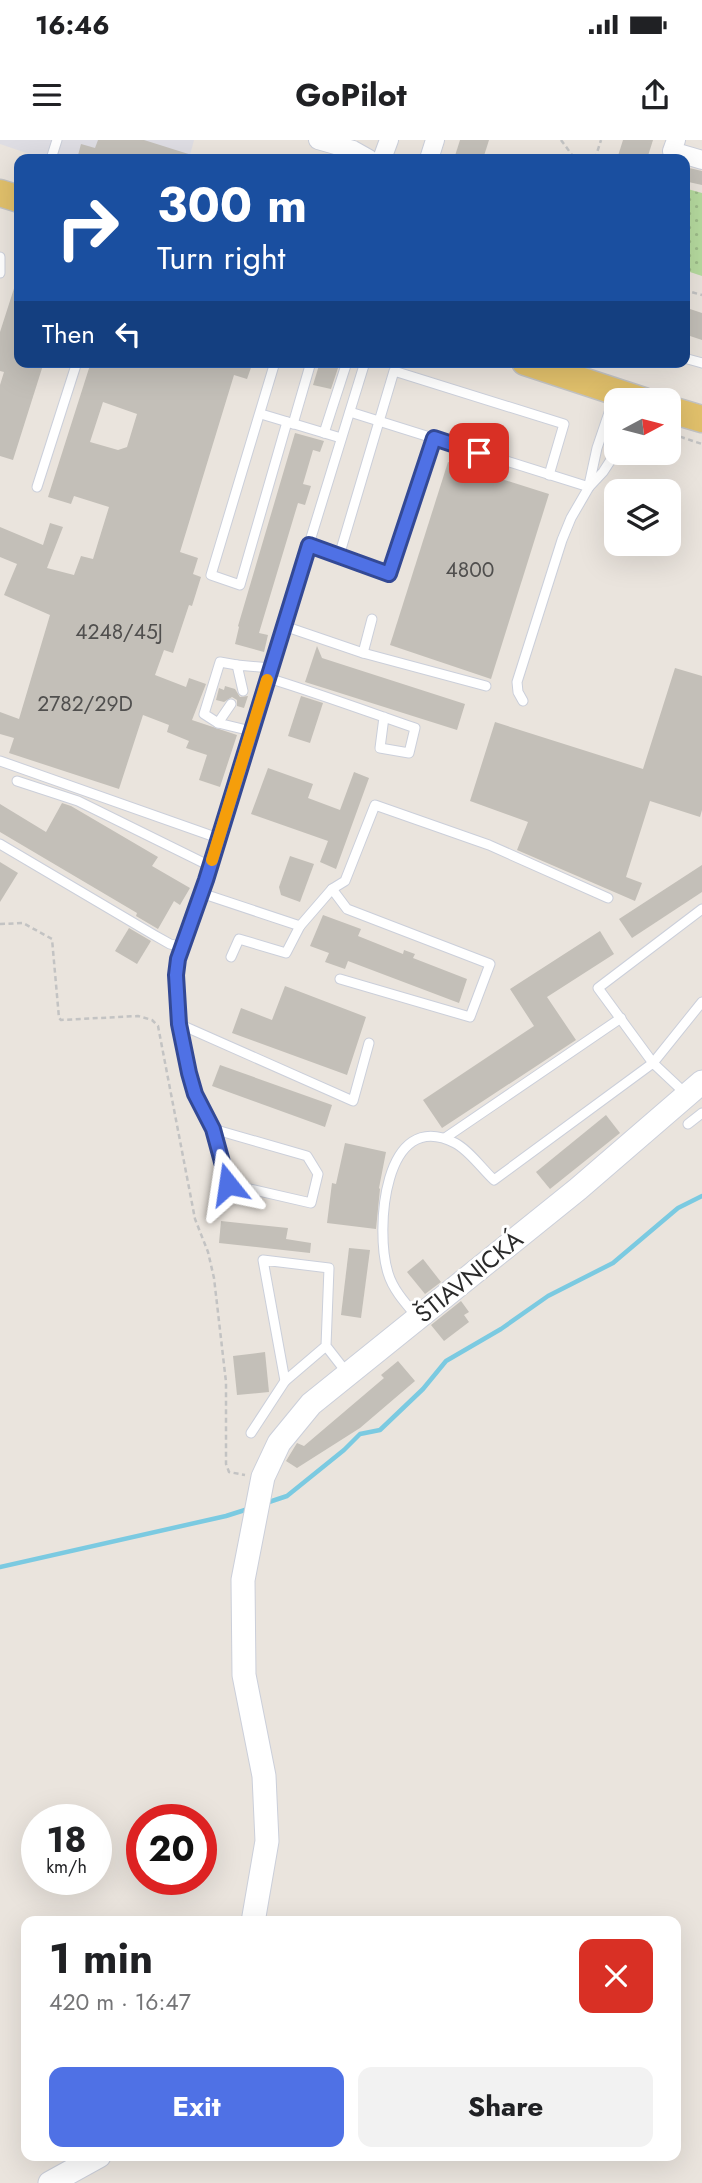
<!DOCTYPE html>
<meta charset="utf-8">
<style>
:root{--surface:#fff;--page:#f2f2f2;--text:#202124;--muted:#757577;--accent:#4f71e5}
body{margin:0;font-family:Jost,sans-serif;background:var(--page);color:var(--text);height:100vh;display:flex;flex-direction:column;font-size:26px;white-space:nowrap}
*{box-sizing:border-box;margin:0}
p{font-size:23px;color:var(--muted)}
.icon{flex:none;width:38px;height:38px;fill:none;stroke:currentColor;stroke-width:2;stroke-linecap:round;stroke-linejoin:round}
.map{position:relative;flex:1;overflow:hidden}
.drawer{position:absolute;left:21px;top:1776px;width:660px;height:245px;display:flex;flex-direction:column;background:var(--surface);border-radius:14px;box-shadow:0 7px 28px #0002}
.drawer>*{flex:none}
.guide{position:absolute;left:14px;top:14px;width:676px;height:214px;border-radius:14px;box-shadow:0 7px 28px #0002;background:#1a4fa0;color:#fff;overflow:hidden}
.needle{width:46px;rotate:83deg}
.buttons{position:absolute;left:604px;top:248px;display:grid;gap:14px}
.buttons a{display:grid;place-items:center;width:77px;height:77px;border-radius:14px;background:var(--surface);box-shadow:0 7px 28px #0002;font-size:35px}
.speed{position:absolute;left:21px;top:1664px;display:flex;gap:14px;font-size:35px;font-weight:700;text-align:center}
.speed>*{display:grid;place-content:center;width:91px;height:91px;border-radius:50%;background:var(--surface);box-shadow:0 7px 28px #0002;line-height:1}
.speed small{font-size:18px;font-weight:400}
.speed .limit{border:10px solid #d22;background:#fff;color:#111}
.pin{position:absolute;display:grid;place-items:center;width:60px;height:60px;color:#fff;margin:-30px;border-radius:14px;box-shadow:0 4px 10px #0006}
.me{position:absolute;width:77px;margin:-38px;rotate:345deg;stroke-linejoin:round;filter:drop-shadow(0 0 5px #0008)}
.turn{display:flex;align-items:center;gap:24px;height:147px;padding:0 28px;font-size:32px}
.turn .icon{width:91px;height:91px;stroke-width:2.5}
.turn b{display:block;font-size:49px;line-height:60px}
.then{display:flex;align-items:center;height:66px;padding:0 28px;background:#0003;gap:14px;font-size:26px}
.round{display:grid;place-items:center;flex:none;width:74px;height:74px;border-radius:14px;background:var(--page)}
.head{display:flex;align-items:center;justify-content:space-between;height:119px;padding:0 28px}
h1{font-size:42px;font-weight:700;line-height:52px}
.action{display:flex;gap:14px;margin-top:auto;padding:14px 28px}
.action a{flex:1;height:80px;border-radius:14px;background:var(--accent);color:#fff;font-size:28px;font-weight:700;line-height:80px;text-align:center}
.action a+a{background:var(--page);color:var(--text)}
.status{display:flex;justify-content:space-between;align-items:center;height:49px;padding:0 35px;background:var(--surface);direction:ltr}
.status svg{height:19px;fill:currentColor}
header{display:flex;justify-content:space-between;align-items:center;height:91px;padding:0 28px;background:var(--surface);font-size:32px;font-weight:700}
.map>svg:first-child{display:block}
.industrial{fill:#dedde3}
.grass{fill:url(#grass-dots)}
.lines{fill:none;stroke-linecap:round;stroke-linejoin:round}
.stream{stroke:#7bcae1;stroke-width:4.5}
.building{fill:#c3bfb8;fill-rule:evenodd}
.lane-casing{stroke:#cbcfda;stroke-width:11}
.street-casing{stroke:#cbcfda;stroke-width:20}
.secondary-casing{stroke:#cbcfda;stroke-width:25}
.primary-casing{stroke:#c3c3c3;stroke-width:29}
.path{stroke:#c3c3c3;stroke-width:2.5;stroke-dasharray:5 3.5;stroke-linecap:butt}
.lane{stroke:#fff;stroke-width:9}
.street{stroke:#fff;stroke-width:18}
.secondary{stroke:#fff;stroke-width:23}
.primary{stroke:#e1c06b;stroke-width:26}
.route-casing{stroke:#334995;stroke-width:18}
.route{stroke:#4f71e5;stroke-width:12}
.slow{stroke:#f59e0b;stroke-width:12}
.labels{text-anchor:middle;stroke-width:6;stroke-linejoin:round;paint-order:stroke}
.number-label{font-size:21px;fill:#504f4e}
.street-label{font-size:24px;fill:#2a2a2a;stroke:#fff}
</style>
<div class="status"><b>16:46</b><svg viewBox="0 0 49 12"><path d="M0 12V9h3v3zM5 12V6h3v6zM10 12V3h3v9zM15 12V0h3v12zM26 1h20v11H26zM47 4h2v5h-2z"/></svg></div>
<header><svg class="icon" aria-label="menu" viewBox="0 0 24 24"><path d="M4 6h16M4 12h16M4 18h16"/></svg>GoPilot<svg class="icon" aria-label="share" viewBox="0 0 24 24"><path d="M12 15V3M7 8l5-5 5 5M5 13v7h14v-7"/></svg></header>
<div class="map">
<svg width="702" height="2043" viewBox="0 0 702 2043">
<defs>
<pattern id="grass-dots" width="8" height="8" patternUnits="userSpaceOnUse" patternTransform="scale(1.75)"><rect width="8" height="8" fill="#b6db9f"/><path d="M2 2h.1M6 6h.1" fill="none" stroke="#9dbc89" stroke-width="1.8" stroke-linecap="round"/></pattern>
</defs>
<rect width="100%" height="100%" fill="#eae4dd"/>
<polygon class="industrial" points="0,0 194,0 189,19 44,19 0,4"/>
<polygon class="grass" points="684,48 702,53 702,136 684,130"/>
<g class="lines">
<g class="stream">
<polyline points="266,1363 287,1356 344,1310 360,1294 380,1290 423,1249 446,1221 501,1189 548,1156 613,1123 678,1068 702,1056"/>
<polyline points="0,1427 226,1376 248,1369"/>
</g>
</g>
<g class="building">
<polygon points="98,0 144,0 198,17 197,19 77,19 81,4 95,8"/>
<polygon points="460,0 489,0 483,19 454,19"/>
<polygon points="623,0 653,0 647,19 617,19"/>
<polygon points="685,27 702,31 702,45 684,41"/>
<polygon points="17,139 19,139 19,222 44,222 13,320 0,316 0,245 4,232 0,231 0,192"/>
<polygon points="684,167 702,173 702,200 684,194"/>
<path d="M91,222H253L247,239L234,235L180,412L198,418L193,434L201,437L192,466L189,465L173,513L164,510L155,535L186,547L189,538L206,544L192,580L237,595L220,647L199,640L207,615L186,608L189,601L167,592L169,585L143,575L119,649L9,613L14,598L0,594V572L19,579L50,475L4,455L17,424L0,417V387L43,405L50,383L63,387L47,428L74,435L81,416L93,419L109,367L74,356L71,364L48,357ZM103,262L137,274L127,307L118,310L90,302Z"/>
<polygon points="320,222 340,222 331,249 313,245"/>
<polygon points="295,293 324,301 320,312 313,310 303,344 311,346 305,365 298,363 259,493 268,495 264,512 235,504 239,487 238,486"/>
<polygon points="448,322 549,354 491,539 390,505"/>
<polygon points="317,506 322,518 465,564 457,590 305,542"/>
<polygon points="675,528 702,536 702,670 700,677 650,661 626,737 642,743 635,761 517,710 528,682 470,661 495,582 643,629"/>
<polygon points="225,546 235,549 240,557 248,556 244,568 237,566 237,560 232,557 224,562 216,560 219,548 224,550"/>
<polygon points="301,556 323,563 310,603 288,596"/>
<polygon points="268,628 313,644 308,658 340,670 354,632 369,638 336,729 320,722 328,701 251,674"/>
<polygon points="62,663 71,666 158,717 152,726 190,748 180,765 174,761 158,789 136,776 137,773 0,692 0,664 46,692"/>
<polygon points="290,716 314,724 300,762 281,755 279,747"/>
<polygon points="0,722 18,733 0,762"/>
<polygon points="702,725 702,752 632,798 619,779"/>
<polygon points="323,775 361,789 358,796 403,814 404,810 415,814 413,818 467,839 459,863 348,821 345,829 325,822 329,813 310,806"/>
<polygon points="129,788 151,801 137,824 115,811"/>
<polygon points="600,791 614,814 547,857 576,900 442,988 423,960 534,886 510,849"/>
<polygon points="285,846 366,877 347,935 232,893 241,868 272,880"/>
<polygon points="220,925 332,965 325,987 212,946"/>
<polygon points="606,975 620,993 550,1049 536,1032"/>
<polygon points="345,1003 386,1012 379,1048 380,1049 376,1089 327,1083 332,1043 336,1044"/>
<polygon points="221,1081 288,1088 286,1099 311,1103 310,1113 219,1103"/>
<polygon points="349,1108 370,1110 361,1178 341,1175"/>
<polygon points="423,1119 441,1142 425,1154 407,1132"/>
<polygon points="461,1161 469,1172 464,1175 469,1182 444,1201 431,1185"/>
<polygon points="265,1212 269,1252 237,1255 233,1216"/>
<polygon points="398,1221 415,1241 360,1288 297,1328 286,1321 297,1303 304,1306 384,1238 381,1235"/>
</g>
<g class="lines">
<defs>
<g id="lane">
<polyline points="51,19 57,0"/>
<polyline points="0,117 0,133"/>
<polyline points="684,218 702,223"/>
<polyline points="275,222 211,435 240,445 287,282"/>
<polyline points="350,272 589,347"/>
<polyline points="261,274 341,298"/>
<polyline points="293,284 311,222"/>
<polyline points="324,293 347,222"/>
<polyline points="589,345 597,308 615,255"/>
<polyline points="37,347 77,222"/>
<polyline points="308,406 389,434 434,298"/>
<polyline points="339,416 394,231 564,284 549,335"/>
<polyline points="284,486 363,513 486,546"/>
<polyline points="363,513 372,479"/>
<path d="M268,538C317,553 366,571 415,588L409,613L380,608L384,577"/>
<polyline points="243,551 237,525 271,528"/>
<polyline points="523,561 518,552 517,542 562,400 571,378 589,347 603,332 616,312"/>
<polyline points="231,564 218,583 251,591"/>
<polyline points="218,583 204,574 220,522 237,525"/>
<polyline points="0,621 218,698"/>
<polyline points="17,641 78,661 210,726"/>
<polyline points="0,704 154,795 170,804 183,807"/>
<polyline points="332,749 347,769 490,824 470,877 340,839"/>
<polyline points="201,753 300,786 332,749 345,741 375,665 489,705 608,758"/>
<polyline points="702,769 598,848 653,923 702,862"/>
<polyline points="231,817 239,799 286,813 300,786"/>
<polyline points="179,884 353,961 369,903"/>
<polyline points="688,984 702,973"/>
<path d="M213,989L307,1016L318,1034L311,1063L228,1044C223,1027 219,1009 214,992C209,978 200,966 195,953C180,913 172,862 178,819L210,726L365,222"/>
<polyline points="445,998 621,878"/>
<path d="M418,1178C406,1164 393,1150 388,1133C375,1091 383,966 455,1003C469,1010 482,1029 494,1040L653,923L686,954"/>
<polyline points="326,1206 285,1241 263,1120 329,1128 326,1206 347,1233"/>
<polyline points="251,1293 285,1241"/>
</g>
<g id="street">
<polyline points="318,0 353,10 369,19"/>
<polyline points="676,0 672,11 702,20"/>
<polyline points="382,19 389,0"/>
<polyline points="429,19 435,0"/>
</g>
<g id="secondary">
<polyline points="253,1782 267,1701 264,1636 244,1535 243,1440 263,1337 279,1303 311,1264 578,1049 702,942"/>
<polyline points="50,2043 99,2016"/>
</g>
<g id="primary">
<polyline points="0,53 19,59"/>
<polyline points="525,222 644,261"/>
<polyline points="668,269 702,279"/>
</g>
</defs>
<use href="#lane" class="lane-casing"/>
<use href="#street" class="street-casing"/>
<use href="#secondary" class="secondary-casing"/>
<use href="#primary" class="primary-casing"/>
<g class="path">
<polyline points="561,0 575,19"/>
<polyline points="595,19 601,0"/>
<polyline points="684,150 702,155"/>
<polyline points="672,294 702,304"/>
<polyline points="0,784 23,783 52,799 59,878 61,880 138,876 152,880 158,886 195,1079 208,1112 214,1138 226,1242 226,1324 229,1332 245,1335"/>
</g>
<use href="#lane" class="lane"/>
<use href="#street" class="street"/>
<use href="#secondary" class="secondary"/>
<use href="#primary" class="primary"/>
</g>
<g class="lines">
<defs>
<polyline id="route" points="228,1044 213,989 195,954 189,933 179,884 176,835 178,819 206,740 309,405 389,434 434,298 479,313"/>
</defs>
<use href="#route" class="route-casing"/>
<use href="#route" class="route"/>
<polyline class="slow" points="212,720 267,540"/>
</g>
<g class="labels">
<g class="number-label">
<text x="470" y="437">4800</text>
<text x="119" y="499">4248/45J</text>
<text x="85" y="571">2782/29D</text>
</g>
<g class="street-label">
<text transform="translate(469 1137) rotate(-39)" y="8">ŠTIAVNICKÁ</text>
</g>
</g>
</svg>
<div class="buttons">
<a><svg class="needle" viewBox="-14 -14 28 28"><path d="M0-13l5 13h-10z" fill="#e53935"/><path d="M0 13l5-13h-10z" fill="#757577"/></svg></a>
<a><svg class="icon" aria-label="layers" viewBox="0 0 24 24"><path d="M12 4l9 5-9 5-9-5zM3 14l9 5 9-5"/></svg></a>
</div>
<div class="speed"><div>18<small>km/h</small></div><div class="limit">20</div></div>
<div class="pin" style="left:479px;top:313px;background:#d93025"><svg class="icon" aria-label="arrive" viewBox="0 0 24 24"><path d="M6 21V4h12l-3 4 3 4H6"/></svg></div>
<svg class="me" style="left:228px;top:1044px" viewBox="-20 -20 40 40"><path d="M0-17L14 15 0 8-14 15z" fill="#4f71e5" stroke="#fff" stroke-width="4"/></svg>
<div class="guide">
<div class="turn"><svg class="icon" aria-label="right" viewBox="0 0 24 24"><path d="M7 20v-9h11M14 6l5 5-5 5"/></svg><div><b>300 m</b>Turn right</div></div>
<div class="then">Then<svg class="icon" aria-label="left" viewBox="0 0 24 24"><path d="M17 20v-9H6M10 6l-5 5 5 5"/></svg></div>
</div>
<section class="drawer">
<div class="head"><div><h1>1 min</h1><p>420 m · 16:47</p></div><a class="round" style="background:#d93025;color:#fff"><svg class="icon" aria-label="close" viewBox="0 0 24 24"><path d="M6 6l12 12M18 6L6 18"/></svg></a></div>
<div class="action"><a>Exit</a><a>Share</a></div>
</section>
</div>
